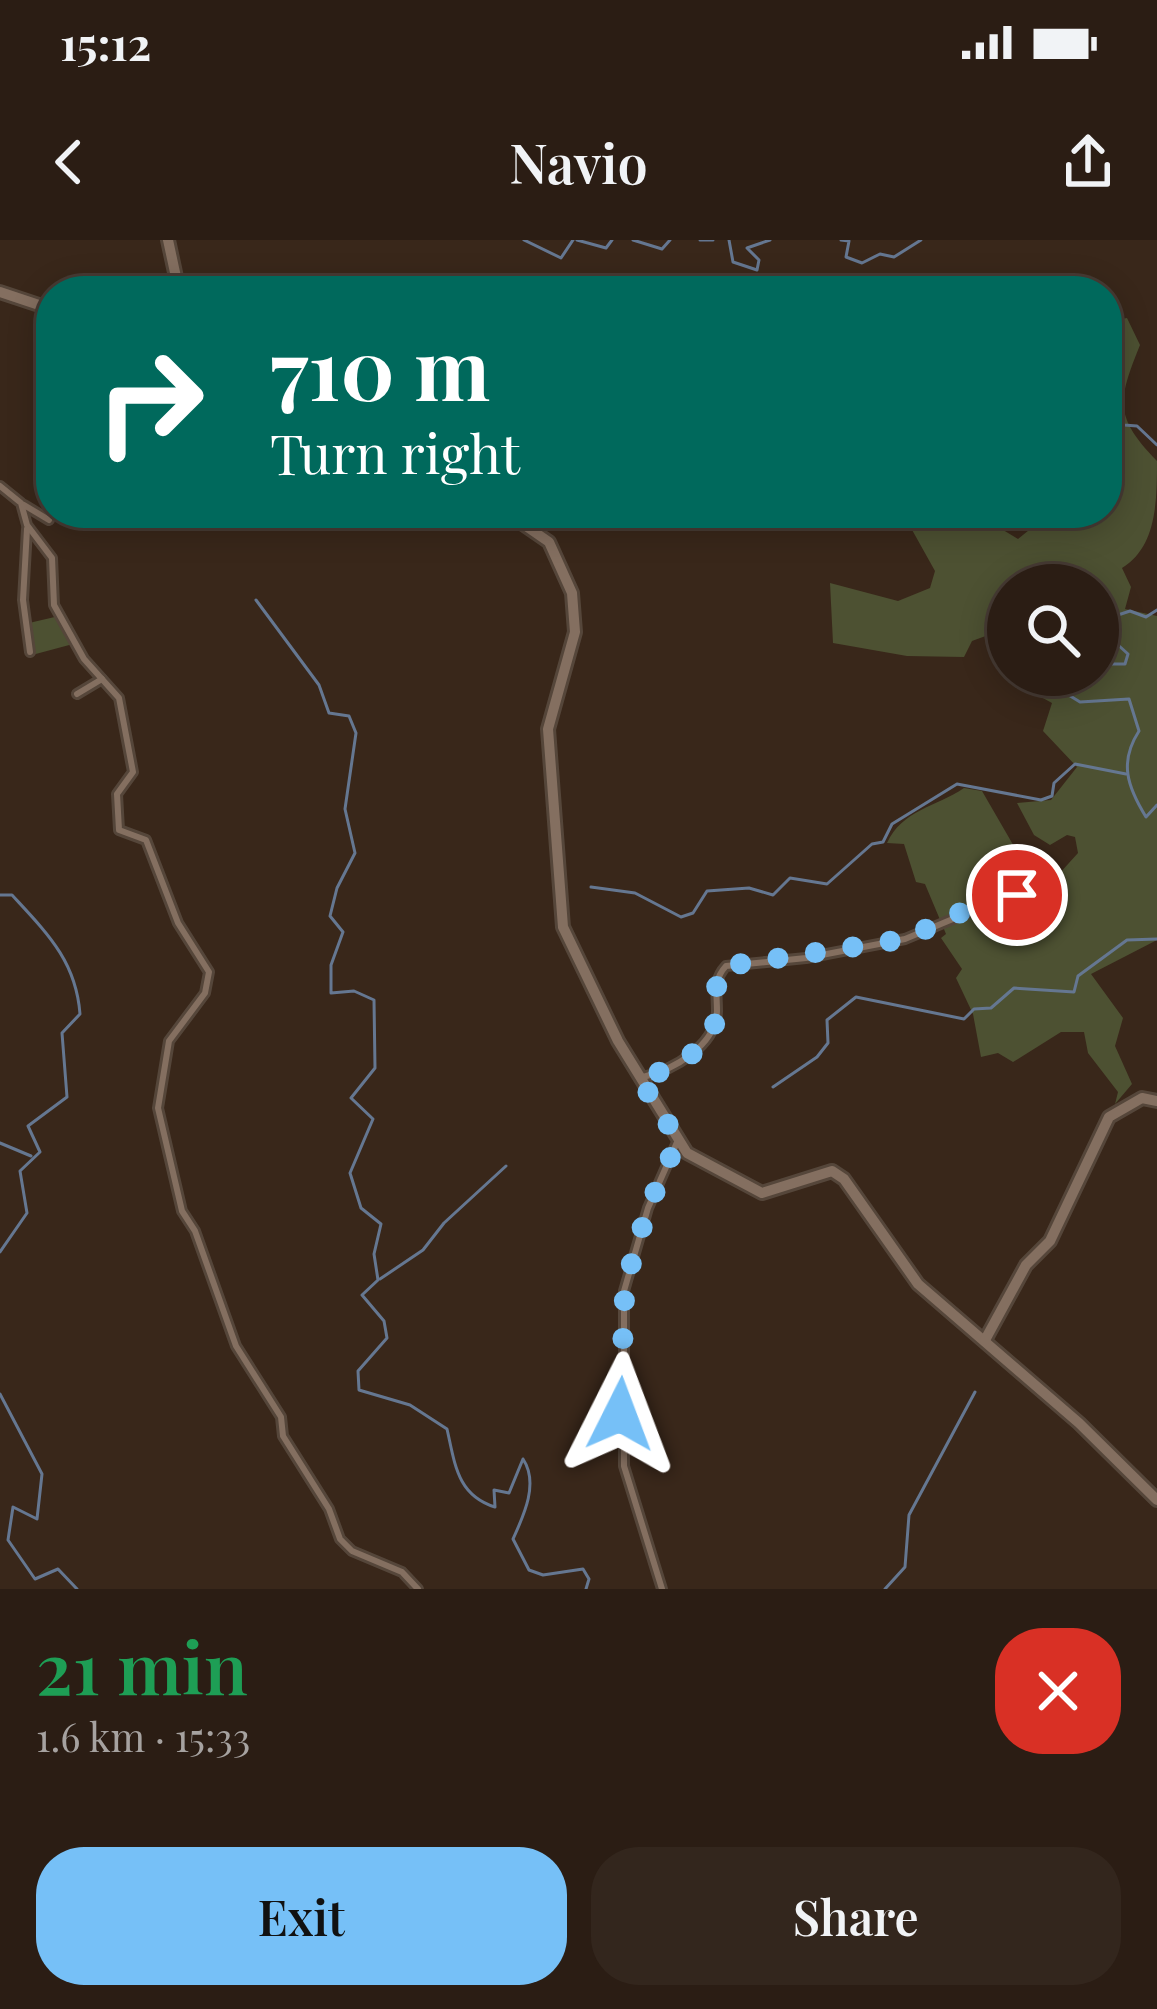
<!DOCTYPE html>
<meta charset="utf-8">
<style>
:root{--surface:#2b1d14;--page:#33261d;--text:#f1f3f6;--muted:#a6a2a0;--line:#473b34;--accent:#76c0f7}
body{margin:0;font-family:"Playfair Display",serif;background:var(--page);color:var(--text);height:100vh;display:flex;flex-direction:column;font-size:45px;white-space:nowrap}
*{box-sizing:border-box;margin:0}
p{font-size:39px;color:var(--muted)}
.icon{flex:none;width:66px;height:66px;fill:none;stroke:currentColor;stroke-width:2;stroke-linecap:round;stroke-linejoin:round}
.map{position:relative;height:1349px;overflow:hidden}
.side{display:flex;flex-direction:column;background:var(--surface);flex:1}
.side>*{flex:none}
.banner{position:absolute;left:36px;top:36px;width:1086px;height:252px;border-radius:48px;box-shadow:0 6px 30px #0003,0 0 0 3px var(--line);background:#00695c;color:#fff;overflow:hidden}
.controls{position:absolute;left:987px;top:324px;display:grid;gap:24px}
.controls a{display:grid;place-items:center;width:132px;height:132px;border-radius:50%;background:var(--surface);box-shadow:0 6px 30px #0003,0 0 0 3px var(--line);font-size:60px}
.pin{position:absolute;display:grid;place-items:center;width:102px;height:102px;color:#fff;margin:-51px;border:6px solid #fff;border-radius:50%;box-shadow:0 3px 12px #0007}
.me{position:absolute;width:132px;margin:-66px;rotate:3deg;stroke-linejoin:round;filter:drop-shadow(0 0 9px #0008)}
.turn{display:flex;align-items:center;gap:42px;height:252px;padding:0 36px;font-size:54px}
.turn .icon{width:156px;height:156px;stroke-width:2.5}
.turn b{display:block;font-size:84px;line-height:102px}
.round{display:grid;place-items:center;flex:none;width:126px;height:126px;border-radius:48px;background:var(--page)}
.overview{display:flex;align-items:center;justify-content:space-between;height:204px;padding:0 36px}
h1{font-size:72px;font-weight:600;line-height:90px;color:#1e9e55}
.primary-button{display:flex;gap:24px;margin-top:auto;padding:24px 36px}
.primary-button a{flex:1;height:138px;border-radius:48px;background:var(--accent);color:#111;font-size:48px;font-weight:600;line-height:138px;text-align:center}
.primary-button a+a{background:var(--page);color:var(--text)}
.status{display:flex;justify-content:space-between;align-items:center;height:84px;padding:0 60px;background:var(--surface);direction:ltr}
.status svg{height:33px;fill:currentColor}
header{display:flex;justify-content:space-between;align-items:center;height:156px;padding:0 36px;background:var(--surface);font-size:54px;font-weight:600}
.map>svg:first-child{display:block}
.green{fill:#4d5132}
.lines{fill:none;stroke-linecap:round;stroke-linejoin:round}
.stream{stroke:#657791;stroke-width:3}
.street-casing{stroke:#55463a;stroke-width:12}
.secondary-casing{stroke:#55463a;stroke-width:16}
.street{stroke:#846f60;stroke-width:6}
.secondary{stroke:#846f60;stroke-width:10}
.route{stroke:#76c0f7;stroke-width:21;stroke-dasharray:0 37.8}
</style>
<div class="status"><b>15:12</b><svg viewBox="0 0 49 12"><path d="M0 12V9h3v3zM5 12V6h3v6zM10 12V3h3v9zM15 12V0h3v12zM26 1h20v11H26zM47 4h2v5h-2z"/></svg></div>
<header><svg class="icon" aria-label="back" viewBox="0 0 24 24"><path d="M15 5l-7 7 7 7"/></svg>Navio<svg class="icon" aria-label="share" viewBox="0 0 24 24"><path d="M12 15V3M7 8l5-5 5 5M5 13v7h14v-7"/></svg></header>
<div class="map">
<svg width="1157" height="1349" viewBox="0 0 1157 1349">
<rect width="100%" height="100%" fill="#39271a"/>
<g class="green">
<path d="M1127,78L1140,105C1118,160 1113,176 1157,221C1157,260 1157,307 1122,328L1131,347L1125,369L1157,376V700L1091,734L1123,778L1115,806L1132,844L1115,864L1118,852L1088,813L1084,792H1061L1013,822L998,813L981,817L973,774L956,738L962,729L941,698L946,694L925,644L916,642L904,604L887,603C902,570 936,567 964,548L982,551L1034,641L1059,634L1078,613L1075,597L1067,595L1050,605L1034,595L1017,563L1051,560L1077,527L1043,491L1052,463L1012,441L1013,435H1098V345H1008V412L991,394L972,401L964,417L907,416L833,403L830,343L898,361L930,348L935,331L911,288L926,273H975L1018,299L1050,273H1107V82Z"/>
<polygon points="59,376 73,404 32,415 29,383"/>
</g>
<g class="lines">
<g class="stream">
<polyline points="524,0 561,18 573,0"/>
<polyline points="577,0 606,8 612,0"/>
<polyline points="633,0 662,9 670,0"/>
<polyline points="700,0 713,0"/>
<polyline points="729,0 733,22 757,30 759,20 747,8 770,0"/>
<polyline points="841,0 849,1 846,17 862,23 880,14 894,17 921,0"/>
<polyline points="1107,165 1124,185 1137,186 1157,205"/>
<path d="M256,360L319,445L329,473L349,476L356,493L345,569L355,613L337,648L330,676L343,692L331,725V753L354,751L374,760L375,828L351,858L373,879L350,933L361,968L381,984L374,1014L378,1040L362,1055L384,1081L387,1098L358,1131L359,1150L410,1165L447,1189C455,1224 457,1255 495,1267L494,1250L509,1253L523,1219C539,1243 524,1275 513,1299L529,1330L543,1335L583,1329L589,1339L586,1349"/>
<polyline points="1098,424 1125,424 1128,414 1106,394 1112,377 1130,371 1146,377 1157,370"/>
<path d="M1087,435L1067,454L1080,462L1129,459L1139,491C1119,522 1127,546 1146,577L1157,565"/>
<polyline points="591,647 635,653 681,677 693,673 707,651 749,648 773,655 790,638 827,644 872,604 883,602 892,584 957,544 1041,560 1052,556 1054,543 1075,524 1126,534"/>
<path d="M0,655H12C47,693 76,721 80,774L62,793L67,857L28,886L40,912L20,931L27,973L0,1012"/>
<polyline points="773,847 817,817 828,803 827,780 856,757 964,779 974,769 991,768 1014,748 1074,752 1078,736 1127,700 1157,699"/>
<polyline points="0,903 31,916"/>
<polyline points="380,1039 423,1010 444,983 506,926"/>
<polyline points="0,1154 42,1234 37,1279 13,1267 8,1300 35,1339 58,1329 77,1349"/>
<polyline points="885,1349 905,1327 909,1275 975,1152"/>
</g>
<defs>
<g id="street">
<polyline points="0,246 21,263 27,285 52,318 54,365 84,419 119,458 133,532 117,554 119,590 146,600 178,683 209,732 205,753 169,801 158,868 182,971 195,991 236,1106 281,1177 283,1196 329,1269 340,1299 352,1311 402,1332 418,1349"/>
<polyline points="24,265 49,280"/>
<polyline points="27,289 23,360 30,412"/>
<polyline points="77,454 102,439"/>
<path d="M643,837C673,830 716,806 717,771C717,753 713,740 726,726L806,718L905,699L1046,640"/>
<polyline points="662,1349 624,1226 624,1051 648,968 678,900"/>
</g>
<g id="secondary">
<polyline points="168,0 179,51"/>
<polyline points="0,52 51,69"/>
<polyline points="486,273 520,282 549,302 572,353 575,392 548,489 563,687 618,801 687,913 762,953 832,931 844,939 918,1044 1079,1183 1157,1260"/>
<polyline points="985,1100 1026,1025 1050,1001 1109,877 1142,858 1157,861"/>
</g>
</defs>
<use href="#street" class="street-casing"/>
<use href="#secondary" class="secondary-casing"/>
<use href="#street" class="street"/>
<use href="#secondary" class="secondary"/>
</g>
<g class="lines">
<path class="route" d="M620,1174L625,1045L648,968L678,900L639,838C670,832 715,808 717,772C718,754 712,741 726,726L905,699L968,669L1017,655"/>
</g>
</svg>
<div class="controls">
<a><svg class="icon" aria-label="search" viewBox="0 0 24 24"><circle cx="10" cy="10" r="6"/><path d="M15 15l6 6"/></svg></a>
</div>
<div class="pin" style="left:1017px;top:655px;background:#d93025"><svg class="icon" aria-label="arrive" viewBox="0 0 24 24"><path d="M6 21V4h12l-3 4 3 4H6"/></svg></div>
<svg class="me" style="left:620px;top:1174px" viewBox="-20 -20 40 40"><path d="M0-17L14 15 0 8-14 15z" fill="#76c0f7" stroke="#fff" stroke-width="4"/></svg>
<div class="banner">
<div class="turn"><svg class="icon" aria-label="right" viewBox="0 0 24 24"><path d="M7 20v-9h11M14 6l5 5-5 5"/></svg><div><b>710 m</b>Turn right</div></div>
</div>
</div>
<section class="side">
<div class="overview"><div><h1>21 min</h1><p>1.6 km · 15:33</p></div><a class="round" style="background:#d93025;color:#fff"><svg class="icon" aria-label="close" viewBox="0 0 24 24"><path d="M6 6l12 12M18 6L6 18"/></svg></a></div>
<div class="primary-button"><a>Exit</a><a>Share</a></div>
</section>
